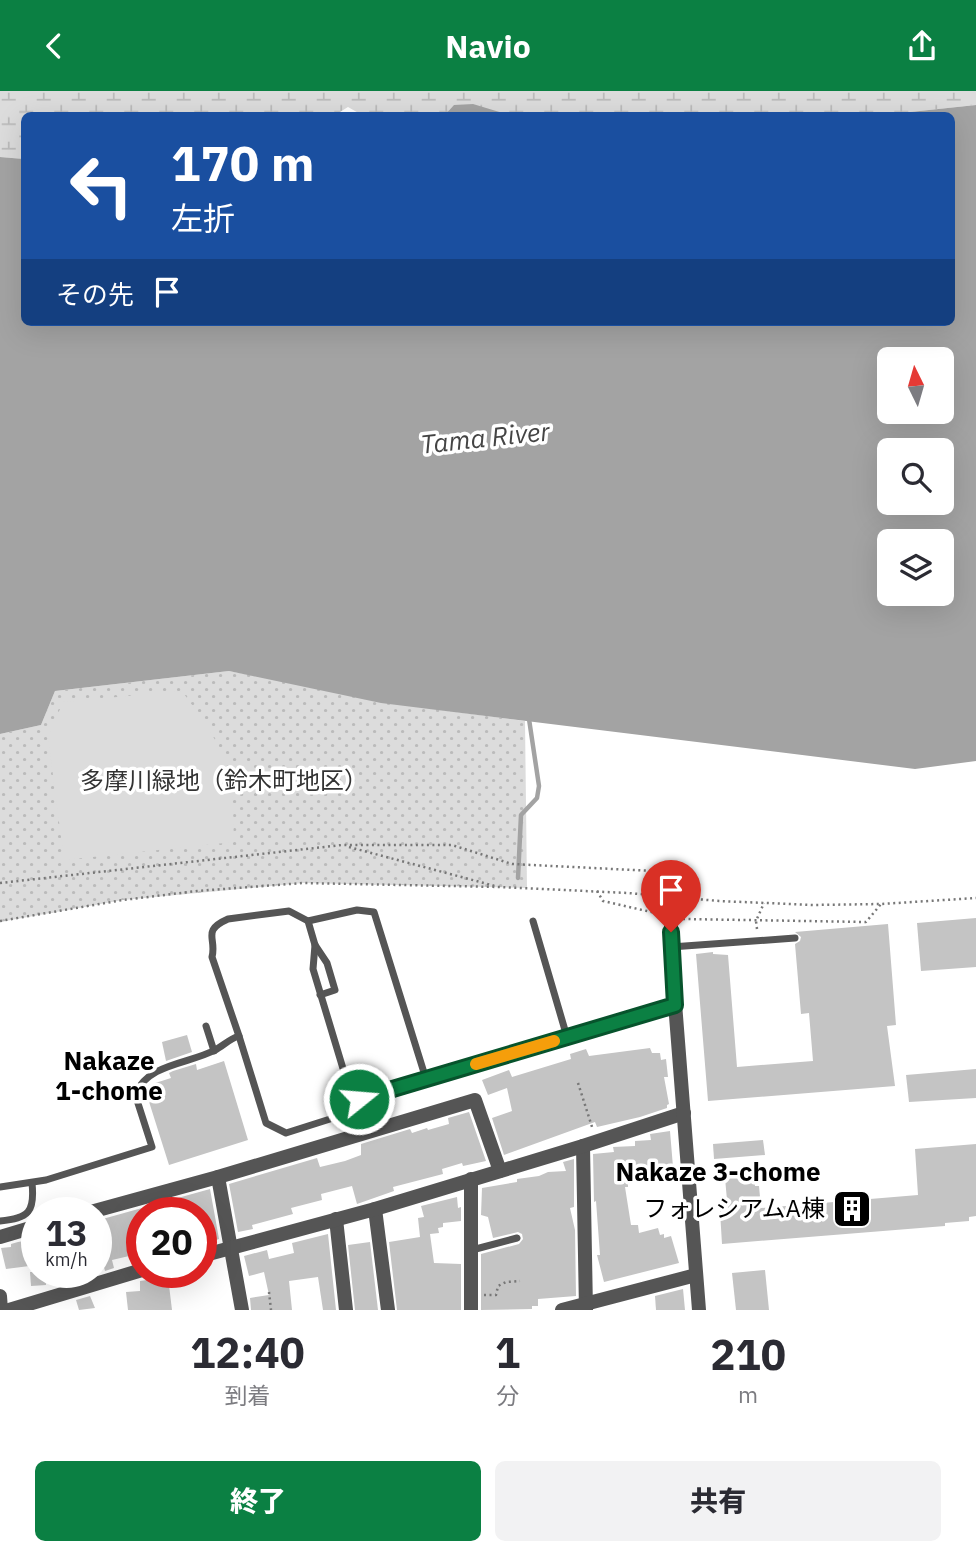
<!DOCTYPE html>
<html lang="ja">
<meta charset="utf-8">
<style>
:root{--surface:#fff;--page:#f2f2f3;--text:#2b2b33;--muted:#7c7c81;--accent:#0b8043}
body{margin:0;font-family:"IBM Plex Sans","Noto Sans JP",sans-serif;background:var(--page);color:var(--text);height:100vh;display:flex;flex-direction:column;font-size:26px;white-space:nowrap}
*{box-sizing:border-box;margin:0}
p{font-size:23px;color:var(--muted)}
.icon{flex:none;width:38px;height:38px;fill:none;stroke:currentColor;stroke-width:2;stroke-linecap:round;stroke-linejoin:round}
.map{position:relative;height:1219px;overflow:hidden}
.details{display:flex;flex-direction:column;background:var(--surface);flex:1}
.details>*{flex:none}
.hud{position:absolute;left:21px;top:21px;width:934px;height:214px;border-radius:10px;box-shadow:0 7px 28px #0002;background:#1a4fa0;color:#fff;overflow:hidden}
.needle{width:46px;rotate:355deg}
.tools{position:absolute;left:877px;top:256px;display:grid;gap:14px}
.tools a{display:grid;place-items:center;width:77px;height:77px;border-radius:10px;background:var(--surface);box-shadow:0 7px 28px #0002;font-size:35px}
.speed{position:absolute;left:21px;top:1106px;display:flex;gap:14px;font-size:35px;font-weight:700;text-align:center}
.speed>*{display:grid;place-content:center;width:91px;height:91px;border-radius:50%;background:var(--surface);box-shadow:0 7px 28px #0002;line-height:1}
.speed small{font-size:18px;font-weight:400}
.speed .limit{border:10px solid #d22;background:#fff;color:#111}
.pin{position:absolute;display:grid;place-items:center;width:60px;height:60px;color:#fff;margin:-72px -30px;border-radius:50% 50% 50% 0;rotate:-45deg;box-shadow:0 0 7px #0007}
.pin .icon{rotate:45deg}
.me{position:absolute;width:77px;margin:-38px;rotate:73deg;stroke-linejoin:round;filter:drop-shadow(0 0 5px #0008)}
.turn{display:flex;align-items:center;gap:24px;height:147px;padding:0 35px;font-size:32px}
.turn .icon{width:91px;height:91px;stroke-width:2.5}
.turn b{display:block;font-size:49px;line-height:60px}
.then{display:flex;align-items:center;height:66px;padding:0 35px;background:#0003;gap:14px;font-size:26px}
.eta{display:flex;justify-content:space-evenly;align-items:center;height:119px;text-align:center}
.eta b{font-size:42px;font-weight:800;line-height:49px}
.primary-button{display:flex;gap:14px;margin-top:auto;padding:14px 35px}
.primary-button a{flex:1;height:80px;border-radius:10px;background:var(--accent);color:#fff;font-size:28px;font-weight:800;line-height:80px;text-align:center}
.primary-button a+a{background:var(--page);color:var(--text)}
header{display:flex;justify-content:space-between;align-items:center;height:91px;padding:0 35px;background:var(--accent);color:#fff;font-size:32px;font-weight:800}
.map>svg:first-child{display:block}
.wetland{fill:url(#wetland-marsh)}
.park{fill:url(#park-dots)}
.garden{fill:#dcdcdc}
.water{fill:#a3a3a3;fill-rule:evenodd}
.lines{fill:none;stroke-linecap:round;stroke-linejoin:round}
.stream{stroke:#a3a3a3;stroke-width:4.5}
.building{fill:#c4c4c4}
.path{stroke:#777;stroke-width:2.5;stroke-dasharray:2 3.5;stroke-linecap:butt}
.service{stroke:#555;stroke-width:7}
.minor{stroke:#555;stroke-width:14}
.tertiary{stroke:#555;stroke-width:14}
.route-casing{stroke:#07532c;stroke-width:18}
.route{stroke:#0b8043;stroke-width:12}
.slow{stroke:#f59e0b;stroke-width:12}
.labels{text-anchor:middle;stroke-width:7;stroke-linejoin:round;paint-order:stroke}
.park-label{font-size:24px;fill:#333;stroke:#fff}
.poi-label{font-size:24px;fill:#000;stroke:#fff;text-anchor:end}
.water-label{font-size:26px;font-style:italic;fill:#444;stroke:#fff}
.neighbourhood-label{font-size:26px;font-weight:bold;fill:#000;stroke:#fff}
</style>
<header><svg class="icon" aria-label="back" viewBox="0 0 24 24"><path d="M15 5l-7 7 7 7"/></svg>Navio<svg class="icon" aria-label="share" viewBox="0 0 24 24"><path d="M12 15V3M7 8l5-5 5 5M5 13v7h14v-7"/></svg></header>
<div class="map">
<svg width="976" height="1219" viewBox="0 0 976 1219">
<defs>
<pattern id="wetland-marsh" width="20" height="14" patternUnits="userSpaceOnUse" patternTransform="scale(1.75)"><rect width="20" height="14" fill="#dcdcdc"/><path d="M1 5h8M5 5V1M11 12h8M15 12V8" fill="none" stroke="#bbb"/></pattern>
<pattern id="park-dots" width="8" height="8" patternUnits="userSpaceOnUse" patternTransform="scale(1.75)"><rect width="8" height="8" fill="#dcdcdc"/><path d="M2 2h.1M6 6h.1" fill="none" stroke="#bbb" stroke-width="1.8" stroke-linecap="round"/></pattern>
</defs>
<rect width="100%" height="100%" fill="#fff"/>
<polygon class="wetland" points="0,0 976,0 976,14 882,24 362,24 348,16 335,24 24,24 24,68 0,66"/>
<polygon class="park" points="229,580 448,620 525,630 527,797 303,792 123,809 0,831 0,643 41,634 55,600"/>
<path class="garden" d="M182,600C197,621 220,651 227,675C234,699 233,727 234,751L64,769L48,646L63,611Z"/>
<g class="water">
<polygon points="473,13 506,23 511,24 438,24 445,24 454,14"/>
<path d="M976,14V670L915,678L381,612L229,580L55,600L41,634L0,643V66L24,68V231H952V24H882ZM889,268H942V320H889ZM889,359H942V411H889ZM889,450H942V502H889Z"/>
</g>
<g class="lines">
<polyline class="stream" points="518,787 521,724 537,707 539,695 529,628"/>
</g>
<g class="building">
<polygon points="976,827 976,876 921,880 917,832"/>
<polygon points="888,833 896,934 887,935 895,995 708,1010 696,863 713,861 713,863 728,864 737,976 813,970 809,922 801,923 795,853 800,850 801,846 795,841"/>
<polygon points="187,944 192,961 166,970 162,951"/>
<polygon points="650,957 652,962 660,962 661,969 666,968 668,986 664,986 669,1013 667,1014 667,1017 640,1026 597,1036 595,1031 504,1064 492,1027 512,1020 507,997 488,1004 482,989 509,979 512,986 571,968 570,963 586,958 589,965"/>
<polygon points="224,970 248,1049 169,1074 145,998 149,994 171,987 169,982 173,980 196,973 197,979"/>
<polygon points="976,978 976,1007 909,1011 906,984"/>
<polygon points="469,1021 486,1070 463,1075 462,1072 442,1078 443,1083 393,1096 394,1100 357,1113 352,1095 321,1103 322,1109 291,1117 293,1123 252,1134 253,1138 238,1141 229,1093 317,1067 320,1076 345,1070 361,1064 361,1053 410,1038 412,1042 427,1037 428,1039 449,1033 448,1027"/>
<polygon points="670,1040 674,1088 632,1091 628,1092 628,1096 625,1096 631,1134 638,1134 639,1142 658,1137 660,1144 664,1143 664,1147 671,1145 679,1172 604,1191 597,1164 600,1164 596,1110 594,1111 593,1063 614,1061 613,1056 635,1055 635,1050 651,1049 650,1043"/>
<polygon points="763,1049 765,1064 714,1068 713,1053"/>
<polygon points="976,1053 976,1125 969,1126 969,1130 945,1132 945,1135 722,1153 720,1120 728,1120 725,1087 754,1085 755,1095 759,1095 761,1117 918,1104 915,1058"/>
<polygon points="574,1068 574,1116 570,1117 575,1139 576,1205 538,1208 538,1215 532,1215 532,1218 481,1219 481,1163 519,1153 523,1148 522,1143 518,1141 493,1147 488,1126 481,1124 482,1097 517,1091 517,1088 539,1085 548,1081 566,1080 563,1071"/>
<polygon points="210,1098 219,1148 201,1154 201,1118 184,1122 177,1122 176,1119 166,1122 142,1122 142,1162 112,1169 114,1177 105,1180 98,1154 105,1152 99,1129"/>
<polygon points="457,1106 458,1117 461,1116 461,1130 443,1132 443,1136 438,1137 439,1142 430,1143 434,1172 461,1173 461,1219 397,1219 389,1151 420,1146 418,1127 424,1126 421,1115"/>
<polygon points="328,1143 336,1219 323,1219 318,1186 289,1190 292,1219 251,1219 250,1207 269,1204 264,1181 249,1185 244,1165 267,1159 269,1168 294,1162 292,1152"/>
<polygon points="37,1148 37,1174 6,1178 1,1157 11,1156 11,1153 18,1151"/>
<polygon points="370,1151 378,1219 355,1219 348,1154"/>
<polygon points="765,1179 769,1219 736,1219 732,1182"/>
<polygon points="30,1181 45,1181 46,1194 31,1195"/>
<polygon points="168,1186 172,1219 128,1219 126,1201 140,1200 140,1190"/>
<polygon points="683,1198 685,1219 656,1219 655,1205"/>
<polygon points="90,1205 95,1217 79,1219 76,1209"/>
</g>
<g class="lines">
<g class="path">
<polyline points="349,756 495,795"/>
<polyline points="0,792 342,754 452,754 512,773 674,781 672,812"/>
<polyline points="597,800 603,810 660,823"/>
<polyline points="683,828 866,831 881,813"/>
<polyline points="0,830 123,809 197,800 303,792 499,796 628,802 719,810 813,814 881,813 976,807"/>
<polyline points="757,838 756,830 764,812"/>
<polyline points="578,992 593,1039"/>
<polyline points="269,1201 271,1219"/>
<polyline points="484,1204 496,1204 498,1195 506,1191 520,1190"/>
</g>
<g class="service">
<polyline points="308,830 357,819 374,821 426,988"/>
<polyline points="533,830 567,946"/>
<polyline points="671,856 795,847"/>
<polyline points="206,935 214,960"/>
<polyline points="239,945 266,1032 286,1042 349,1022 354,1014 313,878 315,854"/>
<polyline points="354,1014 359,1008 675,914"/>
<path d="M0,1096L46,1089L152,1056L135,1003C149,972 189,973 215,959C223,955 229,948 239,945L212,866C217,847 201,840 228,828L289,820L308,830L315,854L327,872L335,899L320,904"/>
<path d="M0,1130C29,1127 35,1121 32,1092"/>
<polyline points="472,1159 517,1147"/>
</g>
<g class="minor">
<polyline points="583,1055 586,1219"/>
<polyline points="218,1086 242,1219"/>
<polyline points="375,1118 388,1219"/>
<polyline points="87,1122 218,1086 475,1009 500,1080"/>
<polyline points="336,1128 346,1219"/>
<polyline points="0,1146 37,1135"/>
<polyline points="201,1165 375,1118 583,1055 684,1022"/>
<polyline points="0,1205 1,1219"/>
<polyline points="9,1219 142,1179"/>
<polyline points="471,1219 471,1088"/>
<polyline points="562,1219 696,1184"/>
</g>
<polyline class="tertiary" points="671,826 671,861 699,1219"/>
</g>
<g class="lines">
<defs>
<polyline id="route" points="359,1008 675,914 671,841"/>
</defs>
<use href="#route" class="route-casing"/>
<use href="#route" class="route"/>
<polyline class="slow" points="476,973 554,950"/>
</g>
<defs>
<symbol id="building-square" viewBox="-11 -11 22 22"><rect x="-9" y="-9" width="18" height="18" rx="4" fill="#000" stroke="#fff"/><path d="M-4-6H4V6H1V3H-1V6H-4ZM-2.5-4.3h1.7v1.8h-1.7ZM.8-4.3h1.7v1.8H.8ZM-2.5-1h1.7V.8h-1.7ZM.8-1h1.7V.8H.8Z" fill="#fff"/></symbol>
</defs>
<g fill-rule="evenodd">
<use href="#building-square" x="830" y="1096" width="44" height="44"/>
</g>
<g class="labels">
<g class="park-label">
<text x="224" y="698">多摩川緑地（鈴木町地区）</text>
</g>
<g class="poi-label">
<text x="825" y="1126">フォレシアムA棟</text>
</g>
<g class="water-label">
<text transform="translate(485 347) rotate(-6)" y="9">Tama River</text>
</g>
<g class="neighbourhood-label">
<text x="109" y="979">Nakaze<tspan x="109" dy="30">1-chome</tspan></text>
<text x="718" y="1090">Nakaze 3-chome</text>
</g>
</g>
</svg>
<div class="tools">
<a><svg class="needle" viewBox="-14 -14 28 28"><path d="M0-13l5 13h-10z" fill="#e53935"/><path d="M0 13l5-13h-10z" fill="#7c7c81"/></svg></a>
<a><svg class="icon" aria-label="search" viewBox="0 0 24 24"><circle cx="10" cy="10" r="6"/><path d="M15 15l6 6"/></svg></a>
<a><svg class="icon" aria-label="layers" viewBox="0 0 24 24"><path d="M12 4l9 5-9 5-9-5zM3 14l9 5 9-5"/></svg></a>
</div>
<div class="speed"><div>13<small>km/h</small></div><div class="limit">20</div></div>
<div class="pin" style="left:671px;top:841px;background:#d93025"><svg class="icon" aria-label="arrive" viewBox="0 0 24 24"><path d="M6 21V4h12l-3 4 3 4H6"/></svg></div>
<svg class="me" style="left:359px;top:1008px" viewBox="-20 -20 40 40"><circle r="17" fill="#0b8043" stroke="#fff" stroke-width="3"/><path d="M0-11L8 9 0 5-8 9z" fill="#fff"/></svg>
<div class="hud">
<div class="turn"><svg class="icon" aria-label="left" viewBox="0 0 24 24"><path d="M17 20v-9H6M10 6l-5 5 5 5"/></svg><div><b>170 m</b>左折</div></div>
<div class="then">その先<svg class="icon" aria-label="arrive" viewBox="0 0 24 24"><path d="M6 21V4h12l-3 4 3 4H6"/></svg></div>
</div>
</div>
<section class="details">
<div class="eta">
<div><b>12:40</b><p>到着</p></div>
<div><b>1</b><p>分</p></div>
<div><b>210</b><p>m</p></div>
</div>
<div class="primary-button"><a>終了</a><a>共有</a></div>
</section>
